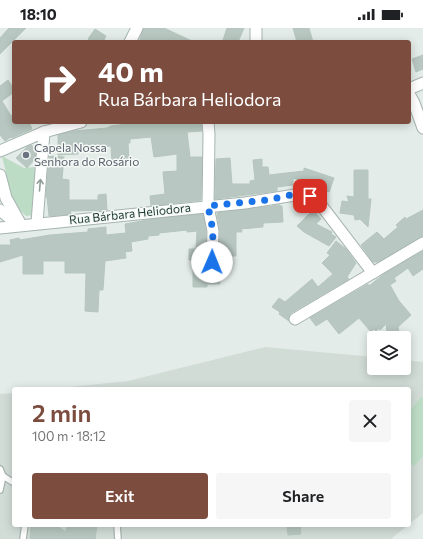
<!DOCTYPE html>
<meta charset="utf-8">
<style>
:root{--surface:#fff;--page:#f6f6f6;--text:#202124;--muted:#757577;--accent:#7c4c3f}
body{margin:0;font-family:Commissioner,sans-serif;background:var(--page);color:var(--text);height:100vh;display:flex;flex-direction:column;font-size:15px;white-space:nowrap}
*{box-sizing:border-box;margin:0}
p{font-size:13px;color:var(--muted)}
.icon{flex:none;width:22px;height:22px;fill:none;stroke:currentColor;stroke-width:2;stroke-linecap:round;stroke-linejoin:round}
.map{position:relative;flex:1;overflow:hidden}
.sheet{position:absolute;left:12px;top:359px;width:399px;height:140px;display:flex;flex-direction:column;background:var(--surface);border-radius:4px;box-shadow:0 2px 10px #0003}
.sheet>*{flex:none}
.guide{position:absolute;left:12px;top:12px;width:399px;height:84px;border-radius:4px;box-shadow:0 2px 10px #0003;background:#7c4c3f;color:#fff;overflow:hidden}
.controls{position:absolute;left:367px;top:303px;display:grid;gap:8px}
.controls a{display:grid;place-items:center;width:44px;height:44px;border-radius:4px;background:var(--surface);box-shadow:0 2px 10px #0003;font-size:20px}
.pin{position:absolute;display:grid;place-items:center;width:34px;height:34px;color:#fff;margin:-17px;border-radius:8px;box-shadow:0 2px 6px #0006}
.me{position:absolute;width:44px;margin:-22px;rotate:1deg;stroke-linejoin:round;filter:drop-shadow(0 0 3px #0008)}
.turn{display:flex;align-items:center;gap:14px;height:84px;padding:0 20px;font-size:18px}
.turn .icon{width:52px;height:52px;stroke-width:2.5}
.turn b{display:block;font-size:28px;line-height:34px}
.round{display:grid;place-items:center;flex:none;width:42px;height:42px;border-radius:4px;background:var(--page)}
.summary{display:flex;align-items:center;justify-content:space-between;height:68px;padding:0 20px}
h1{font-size:24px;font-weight:600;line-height:30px;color:var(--accent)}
.primary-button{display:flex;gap:8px;margin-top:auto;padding:8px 20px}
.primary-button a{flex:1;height:46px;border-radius:4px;background:var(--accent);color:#fff;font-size:16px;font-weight:600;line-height:46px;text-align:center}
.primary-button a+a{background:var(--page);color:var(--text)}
.status{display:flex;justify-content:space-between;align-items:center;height:28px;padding:0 20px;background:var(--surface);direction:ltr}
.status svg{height:11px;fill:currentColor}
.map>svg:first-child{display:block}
.built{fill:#d1dcd7}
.green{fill:#bddcc5}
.building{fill:#b8c7c1;stroke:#b6c6bf}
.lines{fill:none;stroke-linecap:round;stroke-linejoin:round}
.service-casing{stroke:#a6b4af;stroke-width:8}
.minor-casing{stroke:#a6b4af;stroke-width:13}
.service{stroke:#fff;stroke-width:5.5}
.minor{stroke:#fff;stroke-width:11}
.oneway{stroke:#919e9a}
.route{stroke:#1a73e8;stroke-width:7;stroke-dasharray:0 12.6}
.worship-dot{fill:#6b7280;stroke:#f4f9f6;stroke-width:1.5}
.labels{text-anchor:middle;stroke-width:3;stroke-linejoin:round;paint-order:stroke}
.worship-label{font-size:12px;fill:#5b616d;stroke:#f4f9f6;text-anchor:start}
.street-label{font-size:12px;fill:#233d36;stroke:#f4f9f6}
</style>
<div class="status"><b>18:10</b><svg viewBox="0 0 49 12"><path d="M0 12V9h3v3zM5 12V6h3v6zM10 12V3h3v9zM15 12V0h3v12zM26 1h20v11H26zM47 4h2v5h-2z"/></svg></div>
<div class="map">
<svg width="423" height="511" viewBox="0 0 423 511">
<rect width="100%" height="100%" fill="#e3ece8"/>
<g class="built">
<polygon points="265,319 374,329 374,340 404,340 404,332 423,334 423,485 409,496 409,361 50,361 128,353"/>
<polygon points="14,365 14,497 408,497 391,511 0,511 0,366"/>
</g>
<g class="green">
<polygon points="2,128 24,140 34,139 36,146 34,187 26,188 16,178 11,166"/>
<polygon points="421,369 423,370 423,428 414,438 409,434 409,384"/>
</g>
<g class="building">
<polygon points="9,0 26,0 0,26 0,10"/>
<polygon points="144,0 164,0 194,14 139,14"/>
<polygon points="227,0 244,0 238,14 228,14 223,12"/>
<polygon points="293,0 309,0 313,14 297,14"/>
<polygon points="95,1 106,8 103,14 93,14 88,11"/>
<polygon points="423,27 423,41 416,44 412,31"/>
<polygon points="8,52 14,61 14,64 2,73 11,88 14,87 14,94 29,94 32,101 12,110 11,109 5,113 0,107 0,58"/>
<polygon points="144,94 201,94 202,103 187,104 190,129 202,129 201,172 151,178 150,168 165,166 163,144 177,143 177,126 154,129 151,109 130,111 130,115 128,115 129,133 112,134 111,118 98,119 98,116 78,119 78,126 58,127 58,107 74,103 107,100 111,98"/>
<polygon points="31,117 36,121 35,131 27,140 16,130 27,119"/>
<polygon points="49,128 64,129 62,151 69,152 69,172 98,172 98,167 106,166 107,182 70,183 71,186 49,188 47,169 46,169"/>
<polygon points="230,130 232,156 250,156 250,153 255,152 253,132 262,131 262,139 268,139 269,147 304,143 304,140 334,150 329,164 293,150 293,157 277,159 277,163 215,171 216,131"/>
<polygon points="354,142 368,142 368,171 371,171 368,199 360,191 355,192 354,187 340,185 342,173 349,174 347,168 354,169"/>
<polygon points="280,177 280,178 282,178 283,194 263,195 263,199 241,201 242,204 236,204 236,228 220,228 220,256 207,256 207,259 193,259 193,232 189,232 189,221 196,221 197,203 187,204 187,202 159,205 159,207 148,208 148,211 131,214 132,223 125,224 126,230 105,233 103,262 99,262 98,284 85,283 86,245 65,245 65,233 43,233 43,246 23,246 23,227 0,234 0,217 11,217 10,212 19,210 20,212 50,207 88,204 88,201 106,199 106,207 126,205 125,196 153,191 203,186 206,204 205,234 208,240 212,241 218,238 219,234 220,203 217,185"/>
<polygon points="313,182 321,191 316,196 332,204 331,206 336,209 329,218 304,204 297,198"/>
<polygon points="423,182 423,208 378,234 373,234 361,217 377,204 384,211 398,199 396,197 405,189 406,191"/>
<polygon points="336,213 346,221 356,235 347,249 349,251 291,285 289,288 289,293 279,286 280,284 272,279 279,270 285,274 312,251 318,259 333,246 322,235 330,227 327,225"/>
<polygon points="423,223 423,241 413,248 408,240 394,250 396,253 390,257 399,273 411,287 398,299 400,310 388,310 386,296 380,302 379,300 376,303 374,301 371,304 359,290 339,306 327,291 316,298 310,290 368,256 369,258 384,246"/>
<polygon points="31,497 55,497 66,504 67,497 97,497 95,511 30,511"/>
<polygon points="287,497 300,497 301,506 288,507"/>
</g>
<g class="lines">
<defs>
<g id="service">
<polyline points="0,441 3,448 14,455"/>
<polyline points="0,462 3,448"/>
<polyline points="117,497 118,511"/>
<polyline points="23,511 25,497"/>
</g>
<g id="minor">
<polyline points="130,14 137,0"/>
<polyline points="256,14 256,0"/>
<polyline points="409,61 423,55"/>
<polyline points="409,66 414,75 423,100"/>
<polyline points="208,94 209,106 208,178 213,203 212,234"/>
<polyline points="0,123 44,104 81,94"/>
<polyline points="0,147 6,170 21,197"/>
<polyline points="0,182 18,197"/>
<polyline points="37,195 44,104"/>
<polyline points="0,200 245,175 295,167 310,168 321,177 373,245"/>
<polyline points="295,291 423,215"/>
</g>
</defs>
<use href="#service" class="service-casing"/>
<use href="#minor" class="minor-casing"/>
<use href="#service" class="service"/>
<use href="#minor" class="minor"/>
</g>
<defs><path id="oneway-shaft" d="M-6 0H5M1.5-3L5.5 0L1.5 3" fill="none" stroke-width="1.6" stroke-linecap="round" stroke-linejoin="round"/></defs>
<use class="oneway" href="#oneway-shaft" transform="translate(40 157) rotate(-85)"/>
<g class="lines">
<polyline class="route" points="212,234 213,203 208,178 268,172 295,166 310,168"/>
</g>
<circle class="worship-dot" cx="26" cy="127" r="4"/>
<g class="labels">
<g class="worship-label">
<text x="34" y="124">Capela Nossa<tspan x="34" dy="14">Senhora do Rosário</tspan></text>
</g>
<g class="street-label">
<text transform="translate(130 186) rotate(-6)" y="4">Rua Bárbara Heliodora</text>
</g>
</g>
</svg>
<div class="controls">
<a><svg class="icon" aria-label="layers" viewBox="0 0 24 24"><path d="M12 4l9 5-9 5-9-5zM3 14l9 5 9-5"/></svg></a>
</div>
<div class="pin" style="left:310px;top:168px;background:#d93025"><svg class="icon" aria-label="arrive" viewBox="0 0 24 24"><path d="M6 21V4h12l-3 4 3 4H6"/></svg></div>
<svg class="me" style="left:212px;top:234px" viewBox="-20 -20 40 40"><circle r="19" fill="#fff"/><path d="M0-13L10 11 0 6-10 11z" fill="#1a73e8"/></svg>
<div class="guide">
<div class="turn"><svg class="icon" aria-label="right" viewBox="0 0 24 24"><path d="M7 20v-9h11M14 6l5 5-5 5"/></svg><div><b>40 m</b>Rua Bárbara Heliodora</div></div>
</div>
<section class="sheet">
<div class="summary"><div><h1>2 min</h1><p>100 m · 18:12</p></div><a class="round"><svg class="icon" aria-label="close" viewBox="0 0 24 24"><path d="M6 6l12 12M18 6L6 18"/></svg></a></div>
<div class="primary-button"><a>Exit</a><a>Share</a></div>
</section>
</div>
